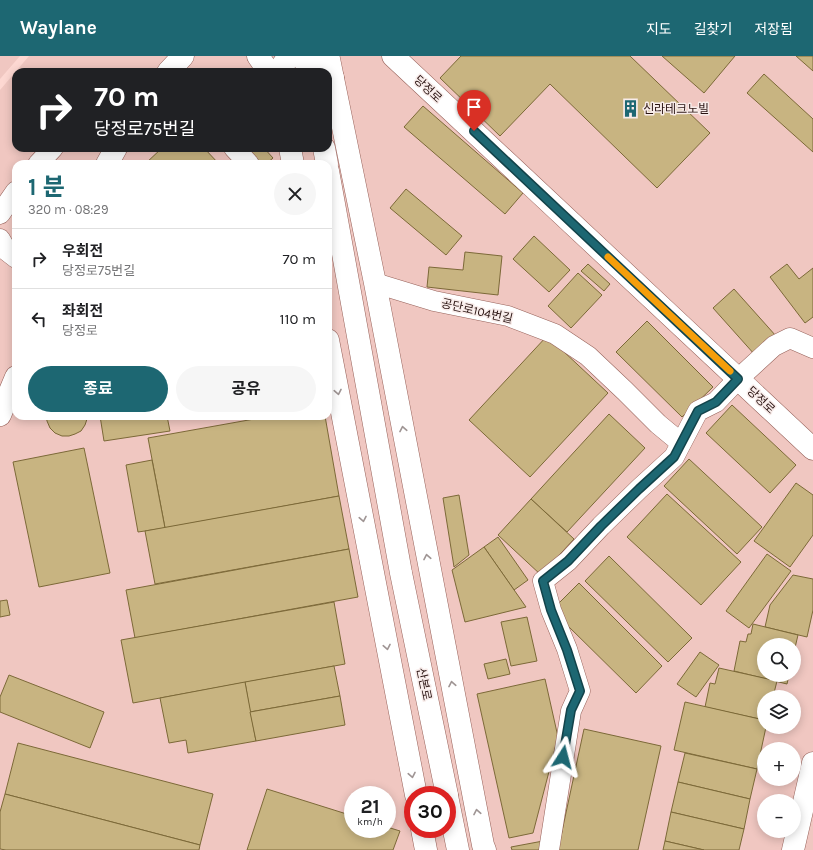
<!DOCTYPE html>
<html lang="ko">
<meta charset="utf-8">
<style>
:root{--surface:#fff;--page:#f6f6f6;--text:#202124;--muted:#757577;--line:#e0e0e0;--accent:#1d6772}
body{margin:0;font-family:Karla,"Noto Sans KR",sans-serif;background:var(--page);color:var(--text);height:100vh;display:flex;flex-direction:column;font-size:15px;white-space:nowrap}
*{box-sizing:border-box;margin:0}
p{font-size:13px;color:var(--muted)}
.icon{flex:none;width:22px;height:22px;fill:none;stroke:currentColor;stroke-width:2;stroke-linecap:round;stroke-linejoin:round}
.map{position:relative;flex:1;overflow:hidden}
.side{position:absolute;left:12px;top:104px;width:320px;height:260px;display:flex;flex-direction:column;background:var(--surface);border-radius:12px;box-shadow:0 2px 10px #0003}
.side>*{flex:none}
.top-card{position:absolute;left:12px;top:12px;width:320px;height:84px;border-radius:12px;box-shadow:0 2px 10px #0003;background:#202124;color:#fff;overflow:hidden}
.fabs{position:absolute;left:757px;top:582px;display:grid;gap:8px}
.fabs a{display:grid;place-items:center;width:44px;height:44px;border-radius:50%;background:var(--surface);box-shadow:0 2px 10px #0003;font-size:20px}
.speed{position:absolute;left:344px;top:730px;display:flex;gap:8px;font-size:20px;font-weight:700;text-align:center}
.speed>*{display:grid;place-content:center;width:52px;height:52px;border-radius:50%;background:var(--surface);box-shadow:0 2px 10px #0003;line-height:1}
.speed small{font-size:10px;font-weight:400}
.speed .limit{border:6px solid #d22;background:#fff;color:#111}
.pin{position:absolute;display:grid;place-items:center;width:34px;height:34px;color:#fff;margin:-41px -17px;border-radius:50% 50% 50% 0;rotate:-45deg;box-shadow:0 0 4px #0007}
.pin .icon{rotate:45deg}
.me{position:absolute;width:44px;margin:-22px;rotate:9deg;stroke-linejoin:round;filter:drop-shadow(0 0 3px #0008)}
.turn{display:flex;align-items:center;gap:14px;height:84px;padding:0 16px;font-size:18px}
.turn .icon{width:52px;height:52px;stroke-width:2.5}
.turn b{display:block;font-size:28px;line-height:34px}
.round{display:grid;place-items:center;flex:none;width:42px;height:42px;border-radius:21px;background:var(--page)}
.summary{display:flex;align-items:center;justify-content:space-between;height:68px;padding:0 16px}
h1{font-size:24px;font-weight:700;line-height:30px;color:var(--accent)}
.cta{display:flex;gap:8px;margin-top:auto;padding:8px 16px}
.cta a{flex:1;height:46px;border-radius:24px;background:var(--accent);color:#fff;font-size:16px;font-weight:700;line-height:46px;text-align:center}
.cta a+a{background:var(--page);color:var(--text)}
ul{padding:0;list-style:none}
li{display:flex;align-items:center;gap:12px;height:60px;padding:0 16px;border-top:1px solid var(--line)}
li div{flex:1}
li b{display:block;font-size:15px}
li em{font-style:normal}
header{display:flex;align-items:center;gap:24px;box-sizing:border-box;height:56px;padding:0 20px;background:var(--accent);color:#fff}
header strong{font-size:19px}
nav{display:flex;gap:22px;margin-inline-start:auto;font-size:14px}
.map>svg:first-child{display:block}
.built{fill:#f0c7c1;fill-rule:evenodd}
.building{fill:#c8b481;stroke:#7c6938}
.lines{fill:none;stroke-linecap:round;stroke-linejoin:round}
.minor-casing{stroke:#97625a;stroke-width:21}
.tertiary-casing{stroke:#97625a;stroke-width:23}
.secondary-casing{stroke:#97625a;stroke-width:23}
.minor{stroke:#fff;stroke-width:20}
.tertiary{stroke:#fff;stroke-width:22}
.secondary{stroke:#fff;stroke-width:22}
.oneway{stroke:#9f9594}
.route-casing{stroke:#13434a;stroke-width:10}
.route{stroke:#1d6772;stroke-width:7}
.slow{stroke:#f59e0b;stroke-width:7}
.labels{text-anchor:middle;stroke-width:3;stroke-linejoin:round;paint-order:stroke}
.street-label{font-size:12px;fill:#2a1412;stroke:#f8ecea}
.poi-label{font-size:12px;fill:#2a1412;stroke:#f8ecea;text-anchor:start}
</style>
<header>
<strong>Waylane</strong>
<nav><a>지도</a><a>길찾기</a><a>저장됨</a></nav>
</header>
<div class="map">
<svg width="813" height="794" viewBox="0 0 813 794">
<rect width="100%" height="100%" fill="#fdd8d2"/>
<g class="built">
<polygon points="0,0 20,0 0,23"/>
<path d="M29,0H813V794H0V34ZM16,16H328V92H16ZM16,108H328V360H16ZM764,589H794V619H764ZM764,641H794V671H764ZM764,693H794V723H764ZM353,739H387V773H353ZM413,739H447V773H413ZM764,745H794V775H764Z"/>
</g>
<g class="building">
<polygon points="461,0 630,0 710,77 657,132 550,28 500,80 440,22"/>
<polygon points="662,0 735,0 704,37"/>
<polygon points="796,0 813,0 813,15"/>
<polygon points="764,18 813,63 813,96 747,37"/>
<polygon points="423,50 523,137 505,158 404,71"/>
<polygon points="162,92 204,92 219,108 145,108"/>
<polygon points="254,92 264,92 273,102 266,108 258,108 249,96"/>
<polygon points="406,133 462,180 446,199 390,152"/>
<polygon points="534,180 570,214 549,236 513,203"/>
<polygon points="465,196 502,200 498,239 427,231 429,211 463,214"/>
<polygon points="588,208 610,228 604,235 581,215"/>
<polygon points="787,208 799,223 813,212 813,261 805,267 770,221"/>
<polygon points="578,217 602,239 571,272 548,250"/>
<polygon points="734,233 776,280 755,299 713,252"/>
<polygon points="647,265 713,331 682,361 616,296"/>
<polygon points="547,280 608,337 530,421 469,364"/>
<polygon points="732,349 796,409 770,437 706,377"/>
<polygon points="609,358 645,392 567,476 531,443"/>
<polygon points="46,360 87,360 87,363 85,369 81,375 75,378 69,380 62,380 55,377 50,372 47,365"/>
<polygon points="100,360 167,360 170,375 104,385"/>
<polygon points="271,360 325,360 339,440 165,472 148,382"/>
<polygon points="84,392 110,517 39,531 13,406"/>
<polygon points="689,403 762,471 737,498 664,430"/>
<polygon points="152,404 165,472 138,476 126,409"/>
<polygon points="796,427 813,439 813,479 790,511 754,485"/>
<polygon points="667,438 741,506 701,549 627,481"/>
<polygon points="459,439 469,499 454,511 443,442"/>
<polygon points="339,440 349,493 155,528 145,475"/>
<polygon points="531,443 574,483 541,519 498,479"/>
<polygon points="498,481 528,524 514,534 484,491"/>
<polygon points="484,491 526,551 465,566 452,514"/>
<polygon points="349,493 358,541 135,582 126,534"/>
<polygon points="767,498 791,515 749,572 726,555"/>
<polygon points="609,500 692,582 668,606 585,525"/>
<polygon points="793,519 813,523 813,554 807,581 765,571 770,549"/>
<polygon points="579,527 662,610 636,637 567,569 558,548"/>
<polygon points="7,544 10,559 0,561 0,545"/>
<polygon points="334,546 345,608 133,647 121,584"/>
<polygon points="527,561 537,605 511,610 501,566"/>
<polygon points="753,568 798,579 794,596 794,589 764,589 764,619 789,619 787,628 734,615 740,585 746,586 748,578 751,578"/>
<polygon points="700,596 719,609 696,641 677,628"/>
<polygon points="506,603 510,618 488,623 484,608"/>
<polygon points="334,610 340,640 250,656 245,626"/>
<polygon points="719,612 777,625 773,641 764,641 764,664 705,651 710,627 715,628"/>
<polygon points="9,619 104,656 90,692 0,656 0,641"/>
<polygon points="545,623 558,681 533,777 509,782 477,638"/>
<polygon points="245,626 256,685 188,697 186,684 169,687 160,642"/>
<polygon points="340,640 345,669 256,685 250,656"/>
<polygon points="685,646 764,664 764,671 766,671 757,713 674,694"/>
<polygon points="584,673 661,690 638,794 558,794"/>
<polygon points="18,687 213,738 200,789 5,738"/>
<polygon points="685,697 757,713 750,743 678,726"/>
<polygon points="678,726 750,743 744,773 671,756"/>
<polygon points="267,733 353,760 353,773 387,773 387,771 400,775 393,794 247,794"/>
<polygon points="5,738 200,789 199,794 6,794 0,793 0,756"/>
<polygon points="671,756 744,773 739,794 704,794 665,785"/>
<polygon points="543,785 542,794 512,794 511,791"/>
<polygon points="665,785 704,794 663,794"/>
</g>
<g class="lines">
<defs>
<g id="minor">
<polyline points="234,92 249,108"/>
<polyline points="38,108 53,92"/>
<polyline points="0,158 16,135"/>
<polyline points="0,183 7,195 16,202"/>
<polyline points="375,227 434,245 508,260 555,278 588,300 625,335 658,368 681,387"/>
<polyline points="549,794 571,655 580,635 567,593 551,554 543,525 568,505 601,470 639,433 674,401 698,355 716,346 738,323 774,290 790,282 813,292"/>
</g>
<g id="tertiary">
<polyline points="258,0 269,16"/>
<polyline points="304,0 308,16"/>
<polyline points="393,0 813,393"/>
<polyline points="329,3 375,227 483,789 485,794"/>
<polyline points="168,16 183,0"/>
<polyline points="290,92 293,108"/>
<polyline points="324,92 327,108"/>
<polyline points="107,108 116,92"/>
<polyline points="328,115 401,517 447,739"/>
<polyline points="328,284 416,739"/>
<polyline points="0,359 16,321"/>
<polyline points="447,740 458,794"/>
<polyline points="422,773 426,794"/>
<polyline points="793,794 813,707"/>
</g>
<g id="secondary">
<polyline points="318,0 324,5 333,22"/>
<path d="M279,16C281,9 286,4 292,0"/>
</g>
</defs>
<use href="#minor" class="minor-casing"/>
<use href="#tertiary" class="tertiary-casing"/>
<use href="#secondary" class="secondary-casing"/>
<use href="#minor" class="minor"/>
<use href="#tertiary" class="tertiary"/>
<use href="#secondary" class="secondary"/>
</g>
<defs><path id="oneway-chevron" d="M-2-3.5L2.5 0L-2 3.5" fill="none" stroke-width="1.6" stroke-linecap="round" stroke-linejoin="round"/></defs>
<g class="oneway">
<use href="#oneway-chevron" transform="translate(338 336) rotate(79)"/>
<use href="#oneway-chevron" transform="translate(403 373) rotate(-101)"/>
<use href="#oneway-chevron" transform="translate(363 463) rotate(79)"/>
<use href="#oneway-chevron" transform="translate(427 501) rotate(-101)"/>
<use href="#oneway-chevron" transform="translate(387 591) rotate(79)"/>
<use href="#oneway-chevron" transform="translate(452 628) rotate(-101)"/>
<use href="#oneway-chevron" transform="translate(412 719) rotate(79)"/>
<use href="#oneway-chevron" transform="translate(477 756) rotate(-101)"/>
</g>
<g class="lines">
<defs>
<polyline id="route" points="474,75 738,323 716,346 698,355 674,401 639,433 601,470 568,505 543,525 551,554 567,594 580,635 571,654 563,701"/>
</defs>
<use href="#route" class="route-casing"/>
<use href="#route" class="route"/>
<polyline class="slow" points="608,201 730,315"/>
</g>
<defs>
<symbol id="building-bare" viewBox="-9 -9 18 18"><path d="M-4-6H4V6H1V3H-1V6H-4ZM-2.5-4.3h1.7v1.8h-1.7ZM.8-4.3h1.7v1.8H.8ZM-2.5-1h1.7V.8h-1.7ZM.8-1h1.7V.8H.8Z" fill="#1d6772" stroke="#f8ecea" stroke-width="2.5" paint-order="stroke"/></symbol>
</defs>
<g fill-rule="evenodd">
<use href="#building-bare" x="618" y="40" width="25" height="25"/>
</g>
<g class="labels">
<g class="street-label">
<text transform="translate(428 33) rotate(43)" y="4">당정로</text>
<text transform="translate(477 255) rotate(13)" y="4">공단로104번길</text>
<text transform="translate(761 344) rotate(43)" y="4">당정로</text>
<text transform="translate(424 628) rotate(78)" y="4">산본로</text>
</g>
<g class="poi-label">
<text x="643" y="57">신라테크노빌</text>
</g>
</g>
</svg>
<div class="fabs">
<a><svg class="icon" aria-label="search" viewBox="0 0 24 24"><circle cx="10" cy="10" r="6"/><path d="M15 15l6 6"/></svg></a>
<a><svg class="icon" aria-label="layers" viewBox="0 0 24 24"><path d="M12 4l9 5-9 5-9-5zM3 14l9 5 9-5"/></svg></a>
<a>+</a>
<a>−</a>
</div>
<div class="speed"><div>21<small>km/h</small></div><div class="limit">30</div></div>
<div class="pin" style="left:474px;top:75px;background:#d93025"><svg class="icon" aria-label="arrive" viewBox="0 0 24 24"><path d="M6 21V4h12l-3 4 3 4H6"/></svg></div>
<svg class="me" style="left:563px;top:701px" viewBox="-20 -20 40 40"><path d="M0-17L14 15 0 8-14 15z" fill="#1d6772" stroke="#fff" stroke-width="4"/></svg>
<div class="top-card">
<div class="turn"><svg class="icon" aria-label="right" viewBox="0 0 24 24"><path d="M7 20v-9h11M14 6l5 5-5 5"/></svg><div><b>70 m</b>당정로75번길</div></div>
</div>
<section class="side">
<div class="summary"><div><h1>1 분</h1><p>320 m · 08:29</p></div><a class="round"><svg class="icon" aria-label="close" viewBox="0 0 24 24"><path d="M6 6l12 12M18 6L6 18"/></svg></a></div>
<ul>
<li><svg class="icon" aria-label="right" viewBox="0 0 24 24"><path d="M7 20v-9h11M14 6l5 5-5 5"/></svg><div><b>우회전</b><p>당정로75번길</p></div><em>70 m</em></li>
<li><svg class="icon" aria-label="left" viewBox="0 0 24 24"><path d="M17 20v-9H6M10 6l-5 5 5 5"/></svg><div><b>좌회전</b><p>당정로</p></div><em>110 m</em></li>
</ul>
<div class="cta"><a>종료</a><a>공유</a></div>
</section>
</div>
